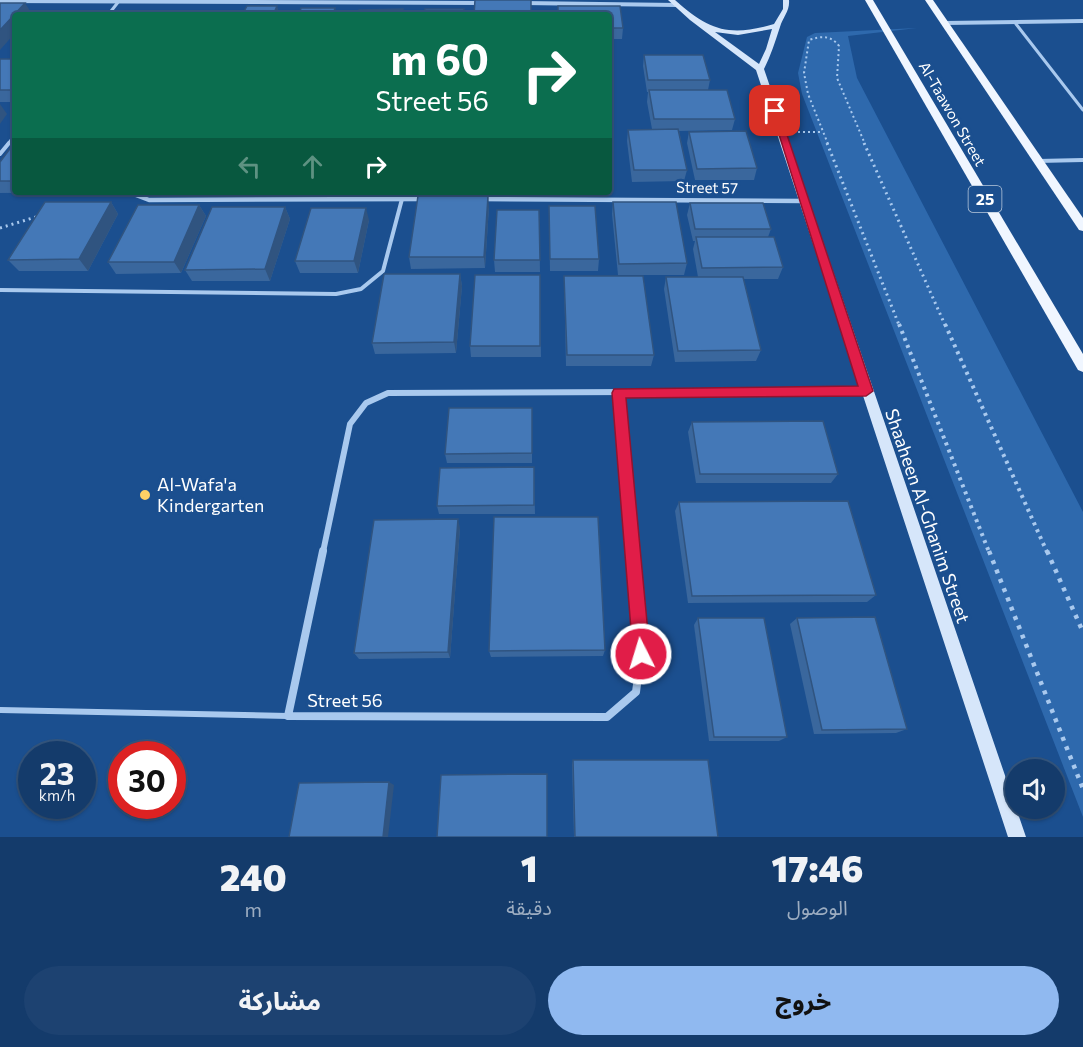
<!DOCTYPE html>
<html lang="ar">
<meta charset="utf-8">
<style>
:root{--surface:#143b6b;--page:#1d4271;--text:#f1f3f6;--muted:#9dadc1;--line:#33557e;--accent:#90b9f0}
body{margin:0;font-family:Commissioner,"Noto Sans Arabic",sans-serif;background:var(--page);color:var(--text);direction:rtl;height:100vh;display:flex;flex-direction:column;font-size:22px;white-space:nowrap}
*{box-sizing:border-box;margin:0}
p{font-size:20px;color:var(--muted)}
.icon{flex:none;width:33px;height:33px;fill:none;stroke:currentColor;stroke-width:2;stroke-linecap:round;stroke-linejoin:round}
.map{position:relative;height:837px;overflow:hidden;direction:ltr}
.drawer{display:flex;flex-direction:column;background:var(--surface);flex:1}
.drawer>*{flex:none}
.banner{position:absolute;left:12px;top:12px;width:600px;height:183px;border-radius:6px;box-shadow:0 2px 4px #0004,0 0 0 2px var(--line);direction:rtl;background:#0b6e4f;color:#fff;overflow:hidden}
.tools{position:absolute;left:1005px;top:759px;display:grid;gap:12px}
.tools a{display:grid;place-items:center;width:60px;height:60px;border-radius:50%;background:var(--surface);box-shadow:0 2px 4px #0004,0 0 0 2px var(--line);font-size:30px}
.speed{position:absolute;left:18px;top:741px;display:flex;gap:12px;font-size:30px;font-weight:700;text-align:center}
.speed>*{display:grid;place-content:center;width:78px;height:78px;border-radius:50%;background:var(--surface);box-shadow:0 2px 4px #0004,0 0 0 2px var(--line);line-height:1}
.speed small{font-size:15px;font-weight:400}
.speed .limit{border:9px solid #d22;background:#fff;color:#111}
.pin{position:absolute;display:grid;place-items:center;width:51px;height:51px;color:#fff;margin:-26px;border-radius:12px;box-shadow:0 3px 9px #0006}
.me{position:absolute;width:66px;margin:-33px;rotate:355deg;stroke-linejoin:round;filter:drop-shadow(0 0 4px #0008)}
.turn{display:flex;align-items:center;gap:21px;height:126px;padding:0 24px;font-size:27px}
.turn .icon{width:78px;height:78px;stroke-width:2.5}
.turn b{display:block;font-size:42px;line-height:51px}
.lanes{display:flex;align-items:center;height:57px;padding:0 24px;background:#0003;justify-content:center;gap:30px;direction:ltr}
.lanes .off{opacity:.35}
.eta{display:flex;justify-content:space-evenly;align-items:center;height:102px;text-align:center}
.eta b{font-size:36px;font-weight:800;line-height:42px}
.cta{display:flex;gap:12px;margin-top:auto;padding:12px 24px}
.cta a{flex:1;height:69px;border-radius:36px;background:var(--accent);color:#111;font-size:24px;font-weight:800;line-height:69px;text-align:center}
.cta a+a{background:var(--page);color:var(--text)}
.map>svg:first-child{display:block}
.green{fill:#2e69ad}
.lines{fill:none;stroke-linecap:round;stroke-linejoin:round}
.path-far3{stroke:#a9c9ee;stroke-width:2;stroke-dasharray:2 3;stroke-linecap:butt}
.path-far2{stroke:#a9c9ee;stroke-width:3;stroke-dasharray:2 4;stroke-linecap:butt}
.path-far1{stroke:#a9c9ee;stroke-width:4;stroke-dasharray:3 4.5;stroke-linecap:butt}
.path{stroke:#a9c9ee;stroke-width:4.5;stroke-dasharray:4 6;stroke-linecap:butt}
.lane-far2{stroke:#a9c9ee;stroke-width:3}
.lane-far1{stroke:#a9c9ee;stroke-width:4}
.lane{stroke:#a9c9ee;stroke-width:6}
.street-far3{stroke:#a9c9ee;stroke-width:4}
.street-far2{stroke:#a9c9ee;stroke-width:4.5}
.street-far1{stroke:#a9c9ee;stroke-width:6}
.street{stroke:#a9c9ee;stroke-width:8}
.secondary{fill:#d6e6fa;fill-rule:evenodd}
.primary{fill:#f0f6ff;fill-rule:evenodd}
.wall{fill:#3a679d}
.shaded-wall{fill:#305480}
.building{fill:#4478b7;stroke:#305480;stroke-width:1.5}
.route{fill:#e11d48;stroke:#92132f;stroke-width:1.5}
.poi-dot{fill:#ffd166;stroke:#1b4f8f;stroke-width:2}
.labels{text-anchor:middle;stroke-width:6;stroke-linejoin:round;paint-order:stroke}
.far-street-label{font-size:15px;fill:#fff;stroke:#1b4f8f}
.shield{fill:#1b4f8f;stroke:#bbcadd;stroke-width:1.5}
.shield-label{font-size:16px;font-weight:bold;fill:#fff}
.poi-label{font-size:18px;fill:#fff;stroke:#1b4f8f;text-anchor:start}
.street-label{font-size:18px;fill:#fff;stroke:#1b4f8f}
</style>
<div class="map">
<svg width="1083" height="837" viewBox="0 0 1083 837">
<rect width="100%" height="100%" fill="#1b4f8f"/>
<polygon class="green" points="917,28 848,36 857,78 1083,512 1083,817 802,94 798,73 807,37 815,33"/>
<g class="lines">
<g class="path-far3">
<polyline points="798,132 822,132"/>
<path d="M828,144L808,94L804,73L809,40C821,36 831,35 839,46L837,78L865,144"/>
</g>
<g class="path-far2">
<polyline points="827,143 899,325"/>
<polyline points="864,143 945,325"/>
<polyline points="0,228 39,216"/>
</g>
<g class="path-far1">
<polyline points="899,324 989,552"/>
<polyline points="945,324 1047,552"/>
</g>
<g class="path">
<polyline points="989,551 1083,789"/>
<polyline points="1047,551 1083,632"/>
</g>
<g class="lane-far2">
<polyline points="108,15 119,1"/>
<polyline points="1016,24 1083,110"/>
<polyline points="8,144 15,135"/>
</g>
<g class="lane-far1">
<polyline points="0,154 9,143"/>
<polyline points="1038,161 1083,160"/>
<polyline points="0,290 336,294 361,289 383,271 402,199"/>
</g>
<polyline class="lane" points="0,710 288,716"/>
<g class="street-far3">
<polyline points="0,1 482,3"/>
<polyline points="523,3 677,5"/>
<polyline points="945,23 1083,21"/>
</g>
<g class="street-far2">
<polyline points="137,192 136,195 149,200 425,199"/>
<polyline points="480,199 806,201"/>
</g>
<g class="street-far1">
<polyline points="619,393 632,552"/>
<polyline points="323,552 350,424 366,403 388,393 866,391"/>
</g>
<polyline class="street" points="323,551 288,716 607,717 636,692 641,654 632,551"/>
<path class="secondary" d="M668,0H675C709,31 730,37 774,24L783,9V0H789C790,11 783,17 780,27C775,42 771,55 764,69L1026,837H1008L756,70L690,20ZM772,29L766,49L759,64L715,32L738,35Z"/>
<g class="primary">
<polygon points="865,0 873,0 1083,354 1083,372 1078,370"/>
<polygon points="925,0 933,0 1083,218 1083,231 1079,230"/>
</g>
</g>
<g class="wall">
<polygon points="609,15 623,28 622,39 609,39"/>
<polygon points="644,55 710,80 708,90 735,119 732,130 679,131 687,170 684,181 632,182 627,141 628,130 652,129 647,102 648,92 647,92 643,66"/>
<rect x="0" y="59" width="15" height="43"/>
<polygon points="689,132 757,168 754,180 695,180 687,143"/>
<polygon points="15,142 15,192 109,192 0,193 0,162"/>
<polygon points="111,202 118,214 88,271 19,271 8,260"/>
<polygon points="613,202 687,263 684,275 618,275 612,214"/>
<polygon points="690,203 771,229 768,237 783,267 778,279 743,279 761,350 756,361 675,362 664,289 666,277 698,277 693,249 695,241 693,241 687,215"/>
<polygon points="199,205 206,216 181,273 116,274 108,262"/>
<polygon points="549,206 599,259 598,271 550,271"/>
<polygon points="285,207 290,219 270,281 192,281 185,270"/>
<polygon points="489,207 485,268 411,269 409,257"/>
<polygon points="539,210 540,272 495,272 494,260"/>
<polygon points="369,220 358,273 300,273 295,261"/>
<polygon points="460,274 462,286 456,353 375,354 372,343"/>
<polygon points="540,275 541,357 471,357 470,346"/>
<polygon points="564,276 654,355 651,366 566,366"/>
<polygon points="532,408 532,463 447,463 445,454"/>
<polygon points="692,422 838,474 831,483 696,483 688,432"/>
<polygon points="534,467 535,514 439,514 437,506"/>
<polygon points="679,502 876,595 867,602 688,603 675,511"/>
<polygon points="460,528 450,658 359,659 354,653"/>
<polygon points="698,618 787,737 779,741 709,741 694,625"/>
<polygon points="797,618 907,729 896,733 814,734 790,624"/>
<polygon points="605,650 603,656 491,657 489,651"/>
<polygon points="573,760 718,837 574,837 572,764"/>
</g>
<g class="shaded-wall">
<polygon points="25,3 32,14 31,15 15,15 15,33 0,50 0,30"/>
<polygon points="277,6 280,15 273,15"/>
<polygon points="335,8 337,15 333,15"/>
<polygon points="0,104 7,114 0,124"/>
<polygon points="488,196 489,207 485,268 484,257"/>
<polygon points="111,202 118,214 88,271 79,259"/>
<polygon points="199,205 206,216 181,273 174,262"/>
<polygon points="285,207 290,219 270,281 265,269"/>
<polygon points="366,208 369,220 358,273 354,261"/>
<polygon points="460,274 462,286 456,353 454,342"/>
<polygon points="458,519 460,528 450,658 448,652"/>
<polygon points="389,782 394,785 388,837 383,837"/>
</g>
<g class="building">
<polygon points="475,0 531,0 531,15 474,15"/>
<polygon points="0,3 25,3 0,30"/>
<polygon points="247,6 277,6 273,15 242,15"/>
<polygon points="558,6 620,6 623,28 609,28 609,15 558,15"/>
<polygon points="301,8 335,8 333,15 299,15"/>
<polygon points="403,9 402,15 357,15 359,10"/>
<polygon points="425,9 464,9 463,15 424,15"/>
<polygon points="644,55 703,55 710,80 648,80"/>
<polygon points="0,59 15,59 15,88 13,90 0,90"/>
<polygon points="649,90 727,90 735,119 654,119"/>
<polygon points="678,129 687,170 634,170 628,130"/>
<polygon points="746,131 757,168 697,169 689,132"/>
<polygon points="15,142 15,181 0,181 0,162"/>
<polygon points="418,196 488,196 484,257 409,257"/>
<polygon points="45,202 111,202 79,259 8,260"/>
<polygon points="613,202 676,202 687,263 619,264"/>
<polygon points="690,203 763,203 771,229 695,229"/>
<polygon points="138,205 199,205 174,262 108,262"/>
<polygon points="549,206 595,206 599,259 550,259"/>
<polygon points="212,207 285,207 265,269 185,270"/>
<polygon points="311,208 366,208 354,261 295,261"/>
<polygon points="497,210 539,210 540,260 494,260"/>
<polygon points="696,237 774,237 783,267 702,268"/>
<polygon points="384,274 460,274 454,342 372,343"/>
<polygon points="475,275 540,275 540,346 470,346"/>
<polygon points="564,276 643,276 654,355 567,355"/>
<polygon points="666,277 743,277 761,350 678,351"/>
<polygon points="449,408 532,408 532,453 445,454"/>
<polygon points="823,421 838,474 700,474 692,422"/>
<polygon points="534,467 534,505 437,506 440,468"/>
<polygon points="848,501 876,595 692,596 679,502"/>
<polygon points="494,517 598,517 605,650 489,651"/>
<polygon points="458,519 448,652 354,653 374,520"/>
<polygon points="875,617 907,729 822,730 797,618"/>
<polygon points="698,618 764,618 787,737 714,737"/>
<polygon points="573,760 708,760 718,837 575,837"/>
<polygon points="547,774 547,837 437,837 441,775"/>
<polygon points="389,782 383,837 289,837 299,783"/>
</g>
<polygon class="route" points="771,109 779,111 873,391 866,396 626,398 650,654 647,660 641,662 635,660 633,654 612,393 614,389 858,386"/>
<circle class="poi-dot" cx="145" cy="495" r="6"/>
<g class="labels">
<g class="far-street-label">
<text transform="translate(952 114) rotate(60)" y="5">Al-Taawon Street</text>
<text transform="translate(707 188) rotate(1)" y="5">Street 57</text>
</g>
<rect class="shield" x="968.5" y="186" width="33" height="26" rx="4.5"/>
<g class="shield-label">
<text x="985" y="205">25</text>
</g>
<g class="poi-label">
<text x="157" y="491">Al-Wafa'a<tspan x="157" dy="21">Kindergarten</tspan></text>
</g>
<g class="street-label">
<text transform="translate(927 516) rotate(71)" y="6">Shaaheen Al-Ghanim Street</text>
<text x="345" y="707">Street 56</text>
</g>
</g>
</svg>
<div class="tools">
<a><svg class="icon" aria-label="sound" viewBox="0 0 24 24"><path d="M4 9h4l5-4v14l-5-4H4zM17 9q2 3 0 6"/></svg></a>
</div>
<div class="speed"><div>23<small>km/h</small></div><div class="limit">30</div></div>
<div class="pin" style="left:775px;top:111px;background:#d93025"><svg class="icon" aria-label="arrive" viewBox="0 0 24 24"><path d="M6 21V4h12l-3 4 3 4H6"/></svg></div>
<svg class="me" style="left:641px;top:654px" viewBox="-20 -20 40 40"><circle r="17" fill="#e11d48" stroke="#fff" stroke-width="3"/><path d="M0-11L8 9 0 5-8 9z" fill="#fff"/></svg>
<div class="banner">
<div class="turn"><svg class="icon" aria-label="right" viewBox="0 0 24 24"><path d="M7 20v-9h11M14 6l5 5-5 5"/></svg><div><b>60 m</b>Street 56</div></div>
<div class="lanes"><svg class="icon off" aria-label="left" viewBox="0 0 24 24"><path d="M17 20v-9H6M10 6l-5 5 5 5"/></svg><svg class="icon off" aria-label="ahead" viewBox="0 0 24 24"><path d="M12 20V5M6 11l6-6 6 6"/></svg><svg class="icon" aria-label="right" viewBox="0 0 24 24"><path d="M7 20v-9h11M14 6l5 5-5 5"/></svg></div>
</div>
</div>
<section class="drawer">
<div class="eta">
<div><b>17:46</b><p>الوصول</p></div>
<div><b>1</b><p>دقيقة</p></div>
<div><b>240</b><p>m</p></div>
</div>
<div class="cta"><a>خروج</a><a>مشاركة</a></div>
</section>
